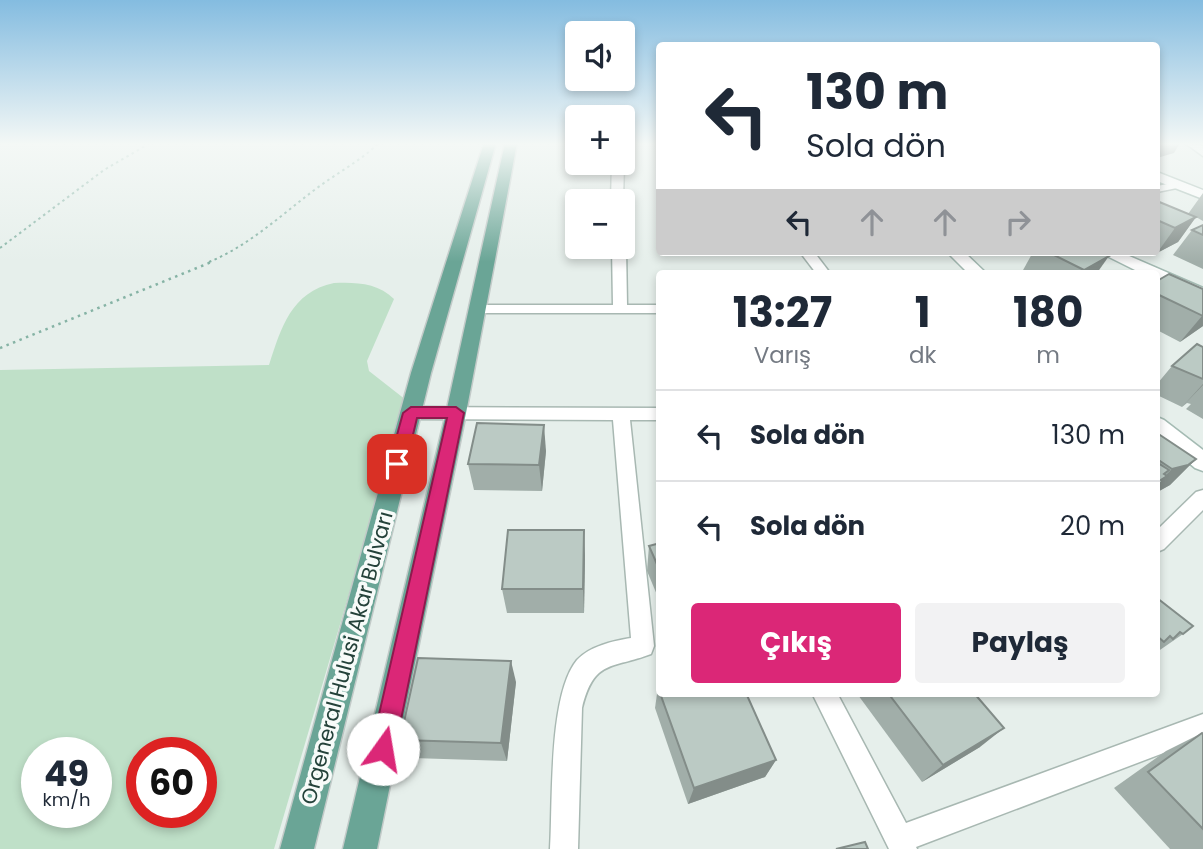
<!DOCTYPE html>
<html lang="tr">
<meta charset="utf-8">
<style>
:root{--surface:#fff;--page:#f2f2f3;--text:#1f2937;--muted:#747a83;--line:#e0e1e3;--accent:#db2777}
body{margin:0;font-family:Poppins,sans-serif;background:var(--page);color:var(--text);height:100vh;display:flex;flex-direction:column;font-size:26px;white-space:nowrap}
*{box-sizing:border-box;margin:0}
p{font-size:23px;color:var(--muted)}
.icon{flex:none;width:38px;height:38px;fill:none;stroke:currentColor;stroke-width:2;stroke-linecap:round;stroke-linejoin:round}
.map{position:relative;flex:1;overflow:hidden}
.panel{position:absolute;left:656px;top:270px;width:504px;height:427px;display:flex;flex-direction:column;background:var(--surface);border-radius:7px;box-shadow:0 4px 10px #0003}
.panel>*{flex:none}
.hud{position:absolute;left:656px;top:42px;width:504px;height:214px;border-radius:7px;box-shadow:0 4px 10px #0003;background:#fff;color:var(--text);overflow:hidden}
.fabs{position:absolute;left:565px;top:21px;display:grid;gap:14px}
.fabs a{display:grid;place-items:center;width:70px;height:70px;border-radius:7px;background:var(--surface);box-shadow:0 4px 10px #0003;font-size:35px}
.speed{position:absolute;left:21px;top:737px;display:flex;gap:14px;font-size:35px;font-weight:700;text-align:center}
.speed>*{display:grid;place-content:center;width:91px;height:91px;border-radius:50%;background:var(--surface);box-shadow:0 4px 10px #0003;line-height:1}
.speed small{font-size:18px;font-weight:400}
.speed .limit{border:10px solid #d22;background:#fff;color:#111}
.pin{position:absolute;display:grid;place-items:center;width:60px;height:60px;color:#fff;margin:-30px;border-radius:14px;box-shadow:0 4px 10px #0006}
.me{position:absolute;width:77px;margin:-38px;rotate:13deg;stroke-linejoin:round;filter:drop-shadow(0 0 5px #0008)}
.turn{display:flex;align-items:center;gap:24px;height:147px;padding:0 35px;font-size:32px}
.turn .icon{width:91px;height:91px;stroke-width:2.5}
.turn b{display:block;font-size:49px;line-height:60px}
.lanes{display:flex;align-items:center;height:66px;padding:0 35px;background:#0003;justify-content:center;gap:35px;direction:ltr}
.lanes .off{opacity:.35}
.eta{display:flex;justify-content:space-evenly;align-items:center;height:119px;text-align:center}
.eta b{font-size:42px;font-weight:700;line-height:49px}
.cta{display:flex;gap:14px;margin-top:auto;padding:14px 35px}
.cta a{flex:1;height:80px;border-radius:7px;background:var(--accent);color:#fff;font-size:28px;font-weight:700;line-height:80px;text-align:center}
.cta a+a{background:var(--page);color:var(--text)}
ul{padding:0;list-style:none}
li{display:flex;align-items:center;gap:21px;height:91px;padding:0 35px;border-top:2px solid var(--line)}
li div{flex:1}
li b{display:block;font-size:26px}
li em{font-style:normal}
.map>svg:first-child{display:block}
.green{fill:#bfe0c8;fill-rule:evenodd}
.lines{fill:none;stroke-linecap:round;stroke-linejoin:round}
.street-casing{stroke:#a8b8b2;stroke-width:3}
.secondary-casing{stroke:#a4bbb3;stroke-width:3}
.primary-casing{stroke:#c2cac8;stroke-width:3}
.path-far1{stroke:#86b3a5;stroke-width:2;stroke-dasharray:2.5 3.5;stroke-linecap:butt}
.path{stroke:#86b3a5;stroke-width:2.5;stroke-dasharray:2.5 4.5;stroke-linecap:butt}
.street{fill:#fff;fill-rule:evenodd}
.secondary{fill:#fff;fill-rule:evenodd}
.primary{fill:#6aa596;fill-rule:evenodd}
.wall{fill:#a1aea9}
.shaded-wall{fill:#838d89}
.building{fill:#bbcac4;stroke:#838d89;stroke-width:2}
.route{fill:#db2777;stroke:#8e194d;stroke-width:2}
.labels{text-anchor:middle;stroke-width:7;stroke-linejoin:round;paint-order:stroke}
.street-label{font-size:21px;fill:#24423a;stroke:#f7fbf9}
</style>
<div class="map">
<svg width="1203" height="849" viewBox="0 0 1203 849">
<rect width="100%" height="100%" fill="#e6efeb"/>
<path class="green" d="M334,283C356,282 378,283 394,299L367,361L369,371L406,400L274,849H0V370L269,365C281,328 291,292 334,283ZM37,752H96V812H37ZM142,752H201V812H142Z"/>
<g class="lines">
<defs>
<g id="street">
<polygon points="623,162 624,163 623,201 611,201 612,163"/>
<polygon points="1178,182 1182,183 1182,187 1157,192 1157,186"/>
<polygon points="623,244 626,247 627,305 660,305 660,313 477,313 470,309 477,305 613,305 612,247 623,247"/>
<polygon points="800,252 814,252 830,273 816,273"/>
<path d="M411,407L660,408V420H630L654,646L651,654C612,669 594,659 582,708L578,849H550C553,803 548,695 577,660C590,646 613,641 631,638L613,420L411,419L402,413Z"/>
<polygon points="1203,490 1203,510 1164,549 1157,552 1157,530 1196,492"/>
<polygon points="812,693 837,693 906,823 1203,714 1203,738 916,847 917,849 889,849"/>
</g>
<g id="secondary">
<polygon points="1185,143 1203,146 1203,156"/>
<polygon points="1157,172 1203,190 1203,199 1157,181"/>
<polygon points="947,252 964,252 986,273 968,273"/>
<polygon points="1099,252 1120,252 1203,288 1203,299 1157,280 1157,273 1141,273"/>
<polygon points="1157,417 1164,420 1203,450 1203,471 1195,468 1157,436"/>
</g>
<g id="primary">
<polygon points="484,143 496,143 431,373 314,849 280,849 411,373"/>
<polygon points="505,143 517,143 466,413 377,849 343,849 446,413"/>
</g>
</defs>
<use href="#street" class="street-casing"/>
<use href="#secondary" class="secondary-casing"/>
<use href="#primary" class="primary-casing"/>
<g class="path-far1">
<polyline points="0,248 104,170 150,143"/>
<path d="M209,262C248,246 279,217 313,191C335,174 359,162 379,143"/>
</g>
<polyline class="path" points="0,348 214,261"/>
<use href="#street" class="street"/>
<use href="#secondary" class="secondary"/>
<use href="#primary" class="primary"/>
</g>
<g class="wall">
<polygon points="1203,193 1203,221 1196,217 1178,242 1157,253 1154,252 1157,252 1157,201 1188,214"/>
<polygon points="1203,225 1203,269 1173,255 1192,230"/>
<polygon points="1033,252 1101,252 1097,273 1024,273 1022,272"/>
<polygon points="1157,281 1203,289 1203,326 1180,342 1157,330"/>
<polygon points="1203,347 1203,419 1186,409 1191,404 1187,403 1182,407 1157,395 1157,384 1172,366"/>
<polygon points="1157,433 1196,459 1170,485 1161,490 1157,492"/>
<polygon points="546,451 542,491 474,490 468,464"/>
<polygon points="660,543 660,602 647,571 649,546"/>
<polygon points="585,555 584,613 507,613 502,589"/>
<polygon points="1157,598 1183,634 1157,652 1157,654"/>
<polygon points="516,682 507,761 412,758 400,740"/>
<polygon points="658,687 776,760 765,777 688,804 655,708"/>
<polygon points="860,693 974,693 980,747 922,782 858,695"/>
<polygon points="1202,733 1203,734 1203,849 1170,849 1114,788 1166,751"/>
</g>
<g class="shaded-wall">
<polygon points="1160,143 1180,143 1174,153 1157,158 1157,148"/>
<polygon points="1196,217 1178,242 1157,253 1175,228"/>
<polygon points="1109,256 1097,273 1082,273 1084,270"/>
<polygon points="1202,316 1203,316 1203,326 1180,342"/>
<polygon points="1203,384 1203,385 1182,407"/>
<polygon points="544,425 546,451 542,491 539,465"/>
<polygon points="1196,459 1170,485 1161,490 1157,492 1157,484 1172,469"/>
<polygon points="584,530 585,555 584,613 583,589"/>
<polygon points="511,661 516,682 507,761 501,743"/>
<polygon points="1004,728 980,747 922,782 943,765"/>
<polygon points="776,760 765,777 688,804 694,788"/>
</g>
<g class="building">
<polygon points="1157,201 1196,217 1175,228 1157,220"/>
<polygon points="1203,225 1203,235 1192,230"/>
<polygon points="1048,252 1101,252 1109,256 1084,270"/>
<polygon points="1169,274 1203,289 1203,316 1157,294 1157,281"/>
<polygon points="1197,344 1203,347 1203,379 1172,366"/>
<polygon points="477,423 544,425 539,465 468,464"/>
<polygon points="1157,433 1196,459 1188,465 1172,469 1160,461 1158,463 1169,470 1164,474 1167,476 1161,480 1163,481 1157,486"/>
<polygon points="508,530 584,530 583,589 502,589"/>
<polygon points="660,543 660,571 649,546"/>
<polygon points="1157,598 1193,626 1183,634 1180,632 1173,639 1170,636 1164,642 1157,636"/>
<polygon points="418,658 511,661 501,743 400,740"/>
<polygon points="660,693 746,693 776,760 694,788"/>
<polygon points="888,693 974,693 1004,728 943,765"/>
<polygon points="1202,733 1203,734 1203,829 1148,772"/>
<polygon points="865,842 868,849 836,849"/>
</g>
<linearGradient id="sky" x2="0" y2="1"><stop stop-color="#84bce0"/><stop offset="0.55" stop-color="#f4f8f6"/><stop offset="1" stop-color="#f4f8f6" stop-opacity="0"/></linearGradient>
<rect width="1203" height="262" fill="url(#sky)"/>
<polygon class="route" points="411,407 456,407 464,413 395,749 391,757 383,760 375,757 371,749 447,418 417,418 406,464 403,469 391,469 389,464 403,413"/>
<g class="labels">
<g class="street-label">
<text transform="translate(347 658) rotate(-75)" y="7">Orgeneral Hulusi Akar Bulvarı</text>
</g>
</g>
</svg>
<div class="fabs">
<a><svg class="icon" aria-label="sound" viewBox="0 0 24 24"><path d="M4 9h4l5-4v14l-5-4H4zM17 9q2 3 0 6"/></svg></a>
<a>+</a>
<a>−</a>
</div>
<div class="speed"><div>49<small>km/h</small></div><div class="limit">60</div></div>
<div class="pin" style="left:397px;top:464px;background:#d93025"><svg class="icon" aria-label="arrive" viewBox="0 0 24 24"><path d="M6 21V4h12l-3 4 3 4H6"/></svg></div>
<svg class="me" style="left:383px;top:749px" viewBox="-20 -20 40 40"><circle r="19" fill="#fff"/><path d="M0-13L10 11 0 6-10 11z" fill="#db2777"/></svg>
<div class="hud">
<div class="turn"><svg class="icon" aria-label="left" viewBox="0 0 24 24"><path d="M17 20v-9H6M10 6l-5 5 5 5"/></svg><div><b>130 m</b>Sola dön</div></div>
<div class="lanes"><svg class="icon" aria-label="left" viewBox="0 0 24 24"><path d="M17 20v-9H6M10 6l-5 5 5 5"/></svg><svg class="icon off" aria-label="ahead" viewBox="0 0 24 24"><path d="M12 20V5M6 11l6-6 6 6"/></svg><svg class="icon off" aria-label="ahead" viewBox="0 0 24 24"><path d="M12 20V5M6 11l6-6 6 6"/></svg><svg class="icon off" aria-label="right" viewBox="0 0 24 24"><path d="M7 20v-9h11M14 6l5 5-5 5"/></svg></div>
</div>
<section class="panel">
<div class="eta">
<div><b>13:27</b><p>Varış</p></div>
<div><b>1</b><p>dk</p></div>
<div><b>180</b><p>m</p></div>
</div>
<ul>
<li><svg class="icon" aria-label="left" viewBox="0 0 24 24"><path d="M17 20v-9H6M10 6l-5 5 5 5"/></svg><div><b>Sola dön</b></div><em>130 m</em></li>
<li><svg class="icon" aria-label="left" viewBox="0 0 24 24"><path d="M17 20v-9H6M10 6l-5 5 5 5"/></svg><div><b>Sola dön</b></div><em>20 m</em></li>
</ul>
<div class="cta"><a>Çıkış</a><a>Paylaş</a></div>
</section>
</div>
